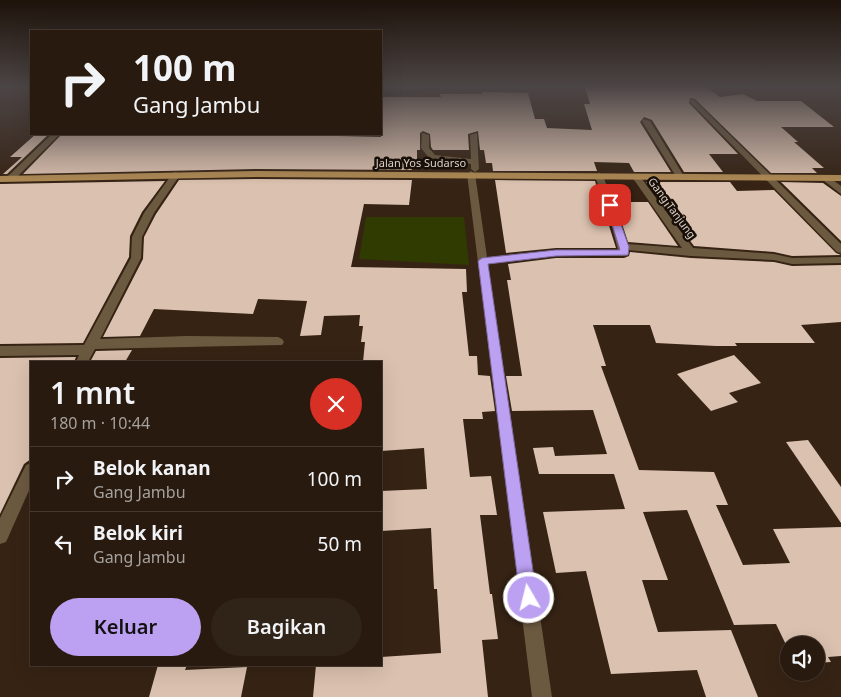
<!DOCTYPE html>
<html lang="id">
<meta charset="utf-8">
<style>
:root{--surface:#281a0f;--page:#302318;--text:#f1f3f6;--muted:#a5a19e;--line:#44382f;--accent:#bca0f2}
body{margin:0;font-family:"Noto Sans",sans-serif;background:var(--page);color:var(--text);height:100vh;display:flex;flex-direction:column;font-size:19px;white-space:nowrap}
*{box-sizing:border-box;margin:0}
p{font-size:16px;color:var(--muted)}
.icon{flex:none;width:28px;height:28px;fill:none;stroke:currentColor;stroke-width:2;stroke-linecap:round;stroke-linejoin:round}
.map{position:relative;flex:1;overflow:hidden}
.details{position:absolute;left:30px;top:361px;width:352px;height:305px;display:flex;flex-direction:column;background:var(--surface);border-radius:0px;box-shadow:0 5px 20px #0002,0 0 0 1px var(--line)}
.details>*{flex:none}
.banner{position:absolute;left:30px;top:30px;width:352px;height:105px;border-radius:0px;box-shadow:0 5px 20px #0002,0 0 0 1px var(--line);background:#281a0f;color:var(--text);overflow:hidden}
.tools{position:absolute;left:780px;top:636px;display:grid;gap:10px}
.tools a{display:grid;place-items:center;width:45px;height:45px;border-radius:50%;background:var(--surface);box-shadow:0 5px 20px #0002,0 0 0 1px var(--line);font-size:25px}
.pin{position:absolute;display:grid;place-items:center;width:42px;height:42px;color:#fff;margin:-21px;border-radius:10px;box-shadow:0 2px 8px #0006}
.me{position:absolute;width:55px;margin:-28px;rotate:352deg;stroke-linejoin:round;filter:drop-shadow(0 0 4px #0008)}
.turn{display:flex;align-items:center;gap:18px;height:105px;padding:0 20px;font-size:22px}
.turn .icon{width:65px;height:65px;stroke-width:2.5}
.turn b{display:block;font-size:35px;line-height:42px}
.round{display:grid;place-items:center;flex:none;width:52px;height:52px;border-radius:26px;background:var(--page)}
.summary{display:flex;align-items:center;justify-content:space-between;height:85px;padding:0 20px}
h1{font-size:30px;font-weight:600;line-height:38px}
.button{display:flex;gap:10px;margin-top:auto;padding:10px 20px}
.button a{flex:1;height:58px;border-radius:30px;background:var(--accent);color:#111;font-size:20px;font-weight:600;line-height:58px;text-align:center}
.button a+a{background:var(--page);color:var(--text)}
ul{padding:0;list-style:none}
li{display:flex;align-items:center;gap:15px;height:65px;padding:0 20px;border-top:1px solid var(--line)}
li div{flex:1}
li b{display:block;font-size:19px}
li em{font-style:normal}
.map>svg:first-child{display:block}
.green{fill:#303b01}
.water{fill:#041013}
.building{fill:#dbc1af}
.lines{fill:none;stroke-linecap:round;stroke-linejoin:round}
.minor{fill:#6c5a40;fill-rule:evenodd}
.major{fill:#af8a53;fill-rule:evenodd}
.route{fill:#bca0f2;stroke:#7a689d}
.labels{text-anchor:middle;stroke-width:5;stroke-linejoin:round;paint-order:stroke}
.far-street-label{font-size:11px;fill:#ded1c7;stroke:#170f08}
</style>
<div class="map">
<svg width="841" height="697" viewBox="0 0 841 697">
<rect width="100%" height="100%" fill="#362314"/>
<polygon class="green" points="366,217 464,217 469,265 359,259"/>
<polygon class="water" points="381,87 480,87 381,97"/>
<g class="building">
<polygon points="585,87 706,87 720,97 743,94 757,101 801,101 834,127 781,127 798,142 794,142 824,168 812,168 817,173 771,173 695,99 690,98 689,103 738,154 709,154 723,172 684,172 652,120 644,117 640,122 671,172 634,172 629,163 594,162 597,171 493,171 492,163 486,163 484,150 480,150 478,131 468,134 469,150 433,150 431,147 430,134 423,131 420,133 420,150 417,150 417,164 413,164 412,170 256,169 23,174 62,134 340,134 339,136 381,137 381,97 441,97 440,94 482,94 482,92 528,93 535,119 544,119 547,128 592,130 584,104 590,104"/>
<polygon points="36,134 49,134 7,174 3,174 22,157 10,157"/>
<polygon points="256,179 412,180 409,205 364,204 351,267 466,269 467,292 462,292 469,356 477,356 478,375 490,376 495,411 482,412 483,419 463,419 470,477 491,476 497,515 480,515 490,594 492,594 498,639 482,640 488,697 313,697 316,665 381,665 381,657 441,653 437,589 434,589 431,528 381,531 381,491 427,489 424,448 381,451 381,362 363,362 365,342 361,342 363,326 359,326 360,315 324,316 321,335 300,336 307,301 258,299 253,314 154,309 140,336 103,337 143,259 144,237 156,214 179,180"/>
<polygon points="495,180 595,181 616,248 556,248 506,253"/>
<polygon points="165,181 142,212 130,236 129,257 83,343 0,344 0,184"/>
<polygon points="646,182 730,182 737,191 774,190 836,253 841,255 792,256 774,252 694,246"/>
<polygon points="781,182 823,183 841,196 841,241"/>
<polygon points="615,202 648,202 678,246 628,242"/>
<polygon points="630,252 691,258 774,262 792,266 841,265 841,322 801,325 815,343 735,343 737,346 716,346 656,343 650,325 593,325 606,366 601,366 639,470 714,472 728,505 716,505 743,565 790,563 773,529 841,527 841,656 828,657 831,662 816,663 816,645 789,645 789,651 776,624 734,625 687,510 643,512 668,580 642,580 658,632 731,630 758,697 706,697 697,670 611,674 586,571 556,573 543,512 625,509 614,474 539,474 533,448 553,447 555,456 607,454 593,410 512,411 506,376 522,376 507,280 511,280 508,264 556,258 624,258 629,256"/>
<polygon points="132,350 125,362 90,362 96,351"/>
<polygon points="734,355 761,383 729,393 738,402 711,411 677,374"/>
<polygon points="76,357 74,362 31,362 31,459 24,464 0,514 0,358"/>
<polygon points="808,440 841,487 841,523 786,442"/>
<polygon points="158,665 187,665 185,670 247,667 241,697 149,697"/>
</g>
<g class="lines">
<g class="minor">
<polygon points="690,100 694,100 841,244 841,253 837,252 690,102"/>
<polygon points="643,119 650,121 685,178 684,180 677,178 642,121"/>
<polygon points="422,133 429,135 429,148 435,155 471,159 470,135 477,133 479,169 475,172 471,169 471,164 430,159 421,148"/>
<polygon points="52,134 60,134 13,181 7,181 7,177"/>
<polygon points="471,171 475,174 487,257 556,250 618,250 610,219 595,176 599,173 603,176 620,219 627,244 682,248 632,177 636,174 639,175 693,248 774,254 792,258 841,257 841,263 792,264 774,260 691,256 628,250 628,255 624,256 556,256 488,264 552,697 532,697 467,174"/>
<polygon points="176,172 180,175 154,213 142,237 141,258 100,339 187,336 278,337 282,339 284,342 282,345 95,349 88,362 76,362 79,355 0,356 0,346 84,345 131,258 132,237 144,213 173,173"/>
<polygon points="826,175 841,186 841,194 823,180 822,178"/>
<polygon points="31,463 31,486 6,542 0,544 0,518 26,465"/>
</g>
<polygon class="major" points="256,171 841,175 841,181 256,177 0,182 0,176"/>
</g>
<linearGradient id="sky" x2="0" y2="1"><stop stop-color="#1e130b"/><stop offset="0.47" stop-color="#4c4545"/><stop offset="1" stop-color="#4c4545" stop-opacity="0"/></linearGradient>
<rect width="841" height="185" fill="url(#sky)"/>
<polygon class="route" points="610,202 614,205 629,247 628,255 556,256 488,264 537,598 535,604 529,606 523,604 520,598 478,261 482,258 556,250 620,250 606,205"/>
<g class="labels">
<g class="far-street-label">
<text x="421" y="167">Jalan Yos Sudarso</text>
<text transform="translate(672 208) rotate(54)" y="4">Gang Tanjung</text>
</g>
</g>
</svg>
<div class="tools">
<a><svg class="icon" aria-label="sound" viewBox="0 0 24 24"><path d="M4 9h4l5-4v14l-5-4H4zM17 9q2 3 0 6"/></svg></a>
</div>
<div class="pin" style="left:610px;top:205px;background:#d93025"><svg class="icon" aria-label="arrive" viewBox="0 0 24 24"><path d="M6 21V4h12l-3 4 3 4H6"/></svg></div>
<svg class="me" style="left:529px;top:598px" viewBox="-20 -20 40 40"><circle r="17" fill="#bca0f2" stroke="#fff" stroke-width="3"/><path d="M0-11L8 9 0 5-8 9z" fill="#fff"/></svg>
<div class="banner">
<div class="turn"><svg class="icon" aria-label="right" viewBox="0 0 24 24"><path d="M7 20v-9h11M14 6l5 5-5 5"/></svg><div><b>100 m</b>Gang Jambu</div></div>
</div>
<section class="details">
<div class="summary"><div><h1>1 mnt</h1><p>180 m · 10:44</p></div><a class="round" style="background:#d93025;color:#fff"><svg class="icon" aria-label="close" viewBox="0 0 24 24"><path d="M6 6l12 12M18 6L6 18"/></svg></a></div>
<ul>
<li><svg class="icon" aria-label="right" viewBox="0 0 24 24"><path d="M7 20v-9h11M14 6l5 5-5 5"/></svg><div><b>Belok kanan</b><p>Gang Jambu</p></div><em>100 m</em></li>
<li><svg class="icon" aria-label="left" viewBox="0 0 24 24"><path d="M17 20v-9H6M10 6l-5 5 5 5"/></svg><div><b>Belok kiri</b><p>Gang Jambu</p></div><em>50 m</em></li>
</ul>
<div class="button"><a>Keluar</a><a>Bagikan</a></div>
</section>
</div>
